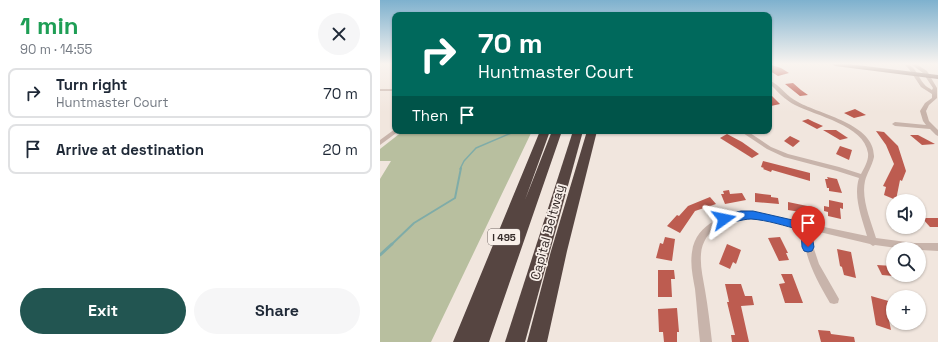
<!DOCTYPE html>
<meta charset="utf-8">
<style>
:root{--surface:#fff;--page:#f6f6f7;--text:#1f2937;--muted:#747a83;--line:#e0e1e3;--accent:#225551}
body{margin:0;font-family:"Space Grotesk",sans-serif;background:var(--page);color:var(--text);height:100vh;display:flex;flex-direction:column;font-size:15px;white-space:nowrap}
*{box-sizing:border-box;margin:0}
p{font-size:13px;color:var(--muted)}
.icon{flex:none;width:22px;height:22px;fill:none;stroke:currentColor;stroke-width:2;stroke-linecap:round;stroke-linejoin:round}
.map{position:relative;flex:1;overflow:hidden}
.drawer{display:flex;flex-direction:column;background:var(--surface);width:380px}
.drawer>*{flex:none}
.top-card{position:absolute;left:12px;top:12px;width:380px;height:122px;border-radius:8px;box-shadow:0 1px 3px #0004;background:#00695c;color:#fff;overflow:hidden}
.buttons{position:absolute;left:506px;top:194px;display:grid;gap:8px}
.buttons a{display:grid;place-items:center;width:40px;height:40px;border-radius:50%;background:var(--surface);box-shadow:0 1px 3px #0004;font-size:20px}
.pin{position:absolute;display:grid;place-items:center;width:34px;height:34px;color:#fff;margin:-41px -17px;border-radius:50% 50% 50% 0;rotate:-45deg;box-shadow:0 0 4px #0007}
.pin .icon{rotate:45deg}
.me{position:absolute;width:44px;margin:-22px;rotate:78deg;stroke-linejoin:round;filter:drop-shadow(0 0 3px #0008)}
.turn{display:flex;align-items:center;gap:14px;height:84px;padding:0 20px;font-size:18px}
.turn .icon{width:52px;height:52px;stroke-width:2.5}
.turn b{display:block;font-size:28px;line-height:34px}
.then{display:flex;align-items:center;height:38px;padding:0 20px;background:#0003;gap:8px;font-size:15px}
.round{display:grid;place-items:center;flex:none;width:42px;height:42px;border-radius:21px;background:var(--page)}
.headline{display:flex;align-items:center;justify-content:space-between;height:68px;padding:0 20px}
h1{font-size:24px;font-weight:800;line-height:30px;color:#1e9e55}
.primary-button{display:flex;gap:8px;margin-top:auto;padding:8px 20px}
.primary-button a{flex:1;height:46px;border-radius:24px;background:var(--accent);color:#fff;font-size:16px;font-weight:800;line-height:46px;text-align:center}
.primary-button a+a{background:var(--page);color:var(--text)}
ul{padding:0;list-style:none}
li{display:flex;align-items:center;gap:12px;height:50px;margin:0 8px 6px;padding:0 12px;border:2px solid var(--line);border-radius:8px}
li div{flex:1}
li b{display:block;font-size:15px}
li em{font-style:normal}
main{display:flex;flex:1;min-height:0}
.map>svg:first-child{display:block}
.green{fill:#b8bf9f}
.lines{fill:none;stroke-linecap:round;stroke-linejoin:round}
.stream-far2{stroke:#7faca8;stroke-width:1.5}
.stream-far1{stroke:#7faca8;stroke-width:2}
.stream{stroke:#7faca8;stroke-width:3}
.building{fill:#bd5c50}
.street{fill:#c8b4ab;fill-rule:evenodd}
.secondary{fill:#9c847c;fill-rule:evenodd}
.highway{fill:#564541;fill-rule:evenodd}
.route{fill:#1a73e8;stroke:#114b97}
.labels{text-anchor:middle;stroke-width:3.5;stroke-linejoin:round;paint-order:stroke}
.shield{fill:#f9f0ea;stroke:#706764;stroke-width:1}
.shield-label{font-size:10px;font-weight:bold;fill:#362c2a}
.near-street-label{font-size:13px;fill:#362c2a;stroke:#f9f0ea}
</style>
<main>
<section class="drawer">
<div class="headline"><div><h1>1 min</h1><p>90 m · 14:55</p></div><a class="round"><svg class="icon" aria-label="close" viewBox="0 0 24 24"><path d="M6 6l12 12M18 6L6 18"/></svg></a></div>
<ul>
<li><svg class="icon" aria-label="right" viewBox="0 0 24 24"><path d="M7 20v-9h11M14 6l5 5-5 5"/></svg><div><b>Turn right</b><p>Huntmaster Court</p></div><em>70 m</em></li>
<li><svg class="icon" aria-label="arrive" viewBox="0 0 24 24"><path d="M6 21V4h12l-3 4 3 4H6"/></svg><div><b>Arrive at destination</b></div><em>20 m</em></li>
</ul>
<div class="primary-button"><a>Exit</a><a>Share</a></div>
</section>
<div class="map">
<svg width="558" height="342" viewBox="0 0 558 342">
<rect width="100%" height="100%" fill="#f1e6de"/>
<polygon class="green" points="23,131 152,131 51,342 0,342 0,179 11,161 0,161 0,149"/>
<g class="lines">
<polyline class="stream-far2" points="80,169 84,161 96,148 136,131"/>
<polyline class="stream-far1" points="11,245 34,223 75,198 81,168"/>
<polyline class="stream" points="0,255 12,244"/>
</g>
<g class="building">
<polygon points="389,64 401,68 409,73 398,76 390,71 389,72"/>
<polygon points="413,83 421,90 428,95 420,96 405,84"/>
<polygon points="389,93 400,104 391,106 389,104"/>
<polygon points="475,109 486,115 474,118 464,113"/>
<polygon points="428,119 434,122 443,126 437,129 422,121"/>
<polygon points="443,130 456,130 468,138 460,140"/>
<polygon points="496,131 504,132 518,146 526,171 522,181 520,180 516,200 504,195 506,187 503,186 514,164 506,145"/>
<polygon points="347,134 362,142 379,154 372,158 340,138"/>
<polygon points="530,135 538,135 555,144 542,145"/>
<polygon points="410,136 420,141 413,147 404,141"/>
<polygon points="460,146 472,150 469,160 456,154"/>
<polygon points="383,161 430,173 430,181 392,170 391,172 383,169 384,168 381,167"/>
<polygon points="447,177 457,179 462,193 449,191 449,188 447,188 445,179 448,179"/>
<polygon points="349,190 350,194 362,193 366,200 345,204 341,194 344,194 343,191"/>
<polygon points="375,193 391,195 391,197 398,198 399,204 375,202"/>
<polygon points="330,197 336,204 315,211 300,233 287,226 297,215 299,216 308,206"/>
<polygon points="449,200 463,203 463,209 460,208 461,219 448,216 448,212 444,211 444,206 449,207"/>
<polygon points="408,202 432,207 433,214 408,210"/>
<polygon points="542,218 558,218 558,227 550,227"/>
<polygon points="285,237 295,239 292,261 276,258 280,243 283,244"/>
<polygon points="400,237 408,253 406,253 409,260 399,261 388,238"/>
<polygon points="347,244 361,250 356,264 353,262 350,269 339,264"/>
<polygon points="457,249 471,252 476,278 464,275 462,267 460,266"/>
<polygon points="497,265 513,266 513,276 502,275"/>
<polygon points="278,270 294,270 295,279 291,279 292,297 278,297"/>
<polygon points="401,274 412,274 423,303 405,303 399,284 405,283"/>
<polygon points="345,284 361,284 365,296 372,296 374,305 361,306 369,342 352,342 351,335 355,335 347,302 349,302"/>
<polygon points="491,296 512,302 513,321 509,320 511,330 496,325"/>
<polygon points="297,308 299,332 297,332 297,342 284,342 283,332 279,332 278,309"/>
<polygon points="438,330 450,331 451,334 474,337 475,342 441,342"/>
</g>
<g class="lines">
<g class="street">
<path d="M524,64C535,64 538,77 544,84C546,87 550,88 552,90L553,88L543,73L531,64H536L547,71L557,88V98L549,105L546,111L549,121L558,130V136L556,135L550,129L515,126L512,124L515,122L546,125L543,121L540,111L545,103L552,98V94L541,87L529,69Z"/>
<path d="M389,80C400,85 407,97 418,102C441,115 495,124 494,157C492,166 487,173 485,181C481,199 491,221 496,238L534,243H558V251L524,249L495,245L493,246L490,244L431,230L434,249L439,264L459,299L458,303L454,304L450,303C435,277 425,259 422,228C406,225 390,220 374,218C351,216 323,228 321,254C320,266 323,278 325,290C328,307 330,325 332,342H320C318,325 317,307 315,289C313,277 310,265 312,252C316,222 347,213 373,212L487,236C482,218 473,197 479,178L457,171L404,157L387,149L360,131H367L391,147L408,154L459,167L481,174C484,168 489,160 488,153C484,125 436,116 415,105C405,100 397,91 389,83Z"/>
<rect x="0" y="89" width="15" height="2"/>
<polygon points="15,129 15,131 19,131 0,145 0,140"/>
</g>
<polygon class="secondary" points="452,64 469,64 558,75 558,79 455,66"/>
<g class="highway">
<polygon points="160,131 170,131 145,200 172,131 182,131 109,342 73,342"/>
<polygon points="193,131 203,131 145,342 125,342"/>
<polygon points="207,131 217,131 187,251 167,342 147,342 171,251"/>
</g>
</g>
<linearGradient id="sky" x2="0" y2="1"><stop stop-color="#7eb1ce"/><stop offset="0.57" stop-color="#f9f4f0"/><stop offset="1" stop-color="#f9f4f0" stop-opacity="0"/></linearGradient>
<rect width="558" height="112" fill="url(#sky)"/>
<path class="route" d="M361,211H373L430,224L434,247L432,251L428,252L424,251L422,247L421,230C405,226 387,220 371,219C361,219 349,225 340,222L338,219L340,216Z"/>
<g class="labels">
<rect class="shield" x="108" y="229" width="32" height="16" rx="3"/>
<g class="shield-label">
<text x="124" y="241">I 495</text>
</g>
<g class="near-street-label">
<text transform="translate(167 232) rotate(-75)" y="5">Capital Beltway</text>
</g>
</g>
</svg>
<div class="buttons">
<a><svg class="icon" aria-label="sound" viewBox="0 0 24 24"><path d="M4 9h4l5-4v14l-5-4H4zM17 9q2 3 0 6"/></svg></a>
<a><svg class="icon" aria-label="search" viewBox="0 0 24 24"><circle cx="10" cy="10" r="6"/><path d="M15 15l6 6"/></svg></a>
<a>+</a>
</div>
<div class="pin" style="left:428px;top:247px;background:#d93025"><svg class="icon" aria-label="arrive" viewBox="0 0 24 24"><path d="M6 21V4h12l-3 4 3 4H6"/></svg></div>
<svg class="me" style="left:344px;top:219px" viewBox="-20 -20 40 40"><path d="M0-17L14 15 0 8-14 15z" fill="#1a73e8" stroke="#fff" stroke-width="4"/></svg>
<div class="top-card">
<div class="turn"><svg class="icon" aria-label="right" viewBox="0 0 24 24"><path d="M7 20v-9h11M14 6l5 5-5 5"/></svg><div><b>70 m</b>Huntmaster Court</div></div>
<div class="then">Then<svg class="icon" aria-label="arrive" viewBox="0 0 24 24"><path d="M6 21V4h12l-3 4 3 4H6"/></svg></div>
</div>
</div>
</main>
